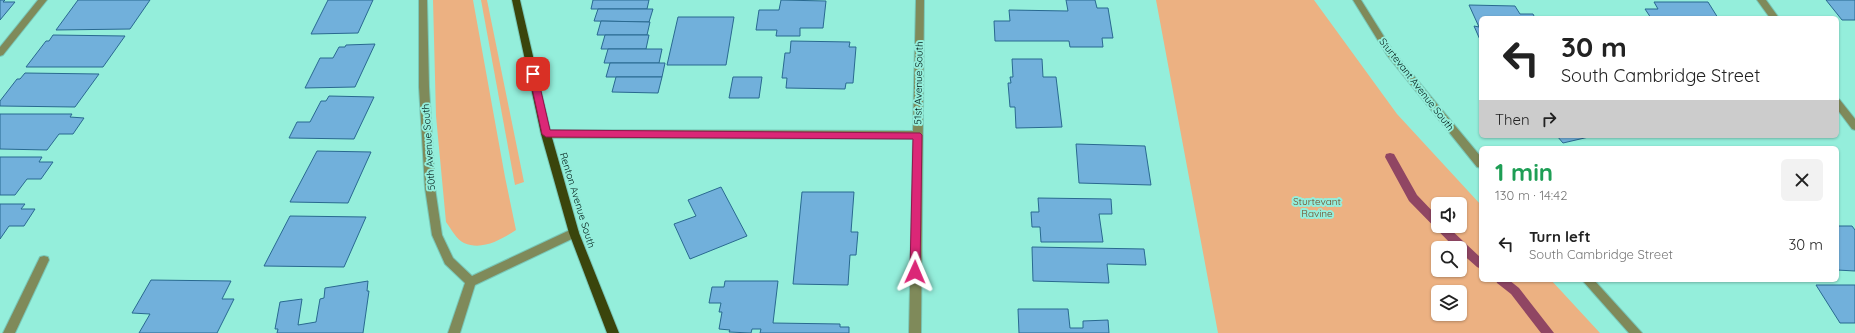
<!DOCTYPE html>
<meta charset="utf-8">
<style>
:root{--surface:#fff;--page:#f2f2f2;--text:#222;--muted:#767676}
body{margin:0;font-family:Quicksand,sans-serif;background:var(--page);color:var(--text);height:100vh;display:flex;flex-direction:column;font-size:15px;white-space:nowrap}
*{box-sizing:border-box;margin:0}
p{font-size:13px;color:var(--muted)}
.icon{flex:none;width:22px;height:22px;fill:none;stroke:currentColor;stroke-width:2;stroke-linecap:round;stroke-linejoin:round}
.map{position:relative;flex:1;overflow:hidden}
.panel{position:absolute;left:1479px;top:146px;width:360px;height:136px;display:flex;flex-direction:column;background:var(--surface);border-radius:6px;box-shadow:0 1px 3px #0004}
.panel>*{flex:none}
.top-card{position:absolute;left:1479px;top:16px;width:360px;height:122px;border-radius:6px;box-shadow:0 1px 3px #0004;background:#fff;color:var(--text);overflow:hidden}
.tools{position:absolute;left:1431px;top:197px;display:grid;gap:8px}
.tools a{display:grid;place-items:center;width:36px;height:36px;border-radius:6px;background:var(--surface);box-shadow:0 1px 3px #0004;font-size:20px}
.pin{position:absolute;display:grid;place-items:center;width:34px;height:34px;color:#fff;margin:-17px;border-radius:8px;box-shadow:0 2px 6px #0006}
.me{position:absolute;width:44px;margin:-22px;rotate:1deg;stroke-linejoin:round;filter:drop-shadow(0 0 3px #0008)}
.turn{display:flex;align-items:center;gap:14px;height:84px;padding:0 16px;font-size:18px}
.turn .icon{width:52px;height:52px;stroke-width:2.5}
.turn b{display:block;font-size:28px;line-height:34px}
.then{display:flex;align-items:center;height:38px;padding:0 16px;background:#0003;gap:8px;font-size:15px}
.round{display:grid;place-items:center;flex:none;width:42px;height:42px;border-radius:6px;background:var(--page)}
.summary{display:flex;align-items:center;justify-content:space-between;height:68px;padding:0 16px}
h1{font-size:24px;font-weight:800;line-height:30px;color:#1e9e55}
ul{padding:0;list-style:none}
li{display:flex;align-items:center;gap:12px;height:60px;padding:0 16px}
li div{flex:1}
li b{display:block;font-size:15px}
li em{font-style:normal}
.map>svg:first-child{display:block}
.green{fill:#ecb182;fill-rule:evenodd}
.lines{fill:none;stroke-linecap:round;stroke-linejoin:round}
.stream{fill:#904663;fill-rule:evenodd}
.building{fill:#71b0db;stroke:#296990}
.minor-casing{stroke:#79c8b8;stroke-width:2}
.major-casing{stroke:#79c8b8;stroke-width:2}
.minor{fill:#7f8a5a;fill-rule:evenodd}
.major{fill:#3a450c;fill-rule:evenodd}
.route{fill:#db2777;stroke:#8e194d}
.labels{text-anchor:middle;stroke-width:4;stroke-linejoin:round;paint-order:stroke}
.street-label{font-size:10px;fill:#001a16;stroke:#94eedb}
.park-label{font-size:10px;fill:#714927;stroke:#94eedb}
</style>
<div class="map">
<svg width="1855" height="333" viewBox="0 0 1855 333">
<rect width="100%" height="100%" fill="#94eedb"/>
<g class="green">
<path d="M433,0H473L505,177L516,230C502,239 483,251 464,243C457,240 451,229 446,222L436,116Z"/>
<polygon points="481,0 487,0 524,182 515,185"/>
<path d="M1156,0H1314L1397,114L1481,205V280H1551L1600,333H1218ZM1438,204H1460V226H1438ZM1438,248H1460V270H1438ZM1438,292H1460V314H1438Z"/>
</g>
<g class="lines">
<g class="stream">
<polygon points="1390,153 1394,154 1417,195 1438,217 1438,226 1447,226 1481,258 1481,269 1477,267 1460,252 1460,248 1455,248 1409,201 1385,157 1386,154"/>
<polygon points="1496,280 1509,280 1519,288 1554,333 1541,333 1511,294 1497,283"/>
</g>
</g>
<g class="building">
<polygon points="0,0 5,0 3,2 15,2 0,20"/>
<polygon points="78,0 150,0 130,29 56,30"/>
<polygon points="328,0 373,0 358,33 311,34"/>
<polygon points="593,0 649,0 647,9 591,9"/>
<polygon points="781,0 826,1 823,28 800,28 800,36 776,36 777,30 756,30 759,10 779,10"/>
<polygon points="1066,0 1095,0 1097,8 1108,8 1113,38 1102,38 1103,47 1070,47 1069,41 995,41 994,21 1010,21 1009,10 1068,11"/>
<polygon points="1826,0 1855,0 1855,20 1842,20"/>
<polygon points="1654,2 1708,2 1718,18 1651,18 1645,9 1658,9"/>
<polygon points="1469,5 1515,6 1520,14 1533,14 1535,18 1481,18 1481,42 1474,26 1479,27"/>
<polygon points="598,9 653,9 649,22 594,21"/>
<polygon points="678,17 734,17 726,65 667,65"/>
<polygon points="601,21 649,22 650,22 647,35 597,35"/>
<polygon points="53,35 125,36 103,67 26,67 46,41 49,41"/>
<polygon points="605,35 649,35 646,49 601,49"/>
<polygon points="791,41 850,42 849,47 856,47 853,83 846,83 845,89 786,88 787,78 782,78 785,53 790,53"/>
<polygon points="375,44 355,87 305,88 320,58 333,58 339,47 345,47 346,45"/>
<polygon points="608,49 662,49 659,63 604,63"/>
<polygon points="1012,59 1042,59 1043,77 1056,77 1062,127 1016,128 1015,107 1010,107 1008,83 1011,83 1010,77 1013,77"/>
<polygon points="610,63 665,63 662,77 606,77"/>
<polygon points="25,73 99,74 75,107 0,106 0,101 17,79 20,79"/>
<polygon points="616,77 662,77 658,93 612,92"/>
<polygon points="733,77 762,77 759,98 729,98"/>
<polygon points="329,96 374,97 354,139 289,138 297,122 310,122 321,101 326,101"/>
<polygon points="0,114 72,114 70,117 84,118 73,134 59,134 47,150 0,149"/>
<polygon points="1557,136 1593,136 1563,143"/>
<polygon points="1076,144 1145,146 1151,185 1079,183"/>
<polygon points="317,151 371,152 348,203 290,202"/>
<polygon points="0,157 42,157 39,162 53,162 41,179 27,179 15,195 0,195"/>
<polygon points="721,187 747,236 690,259 674,224 696,216 688,200"/>
<polygon points="802,192 854,192 851,232 858,232 856,255 850,255 848,285 793,284"/>
<polygon points="1038,198 1111,199 1112,214 1099,214 1103,242 1041,242 1040,227 1032,227 1031,212 1039,212"/>
<polygon points="0,204 25,204 21,209 35,209 24,226 9,226 0,239"/>
<polygon points="290,216 366,217 344,267 264,266"/>
<polygon points="1837,226 1852,226 1855,230 1855,271 1837,270"/>
<polygon points="1032,247 1144,249 1146,265 1107,264 1109,283 1033,281"/>
<polygon points="151,280 231,281 222,299 234,299 217,333 139,333 150,314 132,313"/>
<polygon points="368,281 367,291 369,291 363,333 277,333 278,329 275,329 280,302 302,299 298,325 316,322 320,299 324,298 325,288"/>
<polygon points="725,281 778,281 773,323 840,324 840,327 849,327 849,333 760,333 761,329 752,329 751,333 729,332 730,330 719,329 722,312 719,312 721,303 709,303 712,287 724,287"/>
<polygon points="1816,285 1855,285 1855,323 1840,323"/>
<polygon points="1018,309 1068,309 1070,328 1083,328 1083,321 1108,320 1109,333 1019,333"/>
</g>
<g class="lines">
<defs>
<g id="minor">
<polygon points="38,0 47,0 3,55 0,56 0,47"/>
<polygon points="419,0 427,0 429,87 435,188 442,235 453,258 472,276 570,230 574,229 578,230 579,233 578,236 475,285 460,333 448,333 465,283 445,264 432,235 425,188 419,87"/>
<polygon points="916,0 924,0 921,333 909,333 913,139 546,138 541,134 546,130 913,131"/>
<polygon points="1353,0 1361,0 1393,51 1481,157 1481,168 1477,167 1387,55"/>
<polygon points="1757,0 1766,0 1779,18 1770,18"/>
<polygon points="1837,98 1840,100 1855,119 1855,130 1852,129 1837,109"/>
<polygon points="44,256 48,257 49,260 15,333 3,333 40,257"/>
<polygon points="1582,280 1594,280 1642,333 1629,333"/>
</g>
<polygon id="major" points="512,0 520,0 551,134 579,233 619,333 607,333 569,233 541,134"/>
</defs>
<use href="#minor" class="minor-casing"/>
<use href="#major" class="major-casing"/>
<use href="#minor" class="minor"/>
<use href="#major" class="major"/>
</g>
<polygon class="route" points="533,71 537,74 550,130 920,133 922,135 920,272 919,275 912,275 910,272 913,139 546,137 542,134 529,74"/>
<g class="labels">
<g class="street-label">
<text transform="translate(918 83) rotate(-89)" y="4">51st Avenue South</text>
<text transform="translate(1417 84) rotate(52)" y="4">Sturtevant Avenue South</text>
<text transform="translate(428 147) rotate(-94)" y="4">50th Avenue South</text>
<text transform="translate(578 200) rotate(73)" y="4">Renton Avenue South</text>
</g>
<g class="park-label">
<text x="1317" y="205">Sturtevant<tspan x="1317" dy="12">Ravine</tspan></text>
</g>
</g>
</svg>
<div class="tools">
<a><svg class="icon" aria-label="sound" viewBox="0 0 24 24"><path d="M4 9h4l5-4v14l-5-4H4zM17 9q2 3 0 6"/></svg></a>
<a><svg class="icon" aria-label="search" viewBox="0 0 24 24"><circle cx="10" cy="10" r="6"/><path d="M15 15l6 6"/></svg></a>
<a><svg class="icon" aria-label="layers" viewBox="0 0 24 24"><path d="M12 4l9 5-9 5-9-5zM3 14l9 5 9-5"/></svg></a>
</div>
<div class="pin" style="left:533px;top:74px;background:#d93025"><svg class="icon" aria-label="arrive" viewBox="0 0 24 24"><path d="M6 21V4h12l-3 4 3 4H6"/></svg></div>
<svg class="me" style="left:915px;top:272px" viewBox="-20 -20 40 40"><path d="M0-17L14 15 0 8-14 15z" fill="#db2777" stroke="#fff" stroke-width="4"/></svg>
<div class="top-card">
<div class="turn"><svg class="icon" aria-label="left" viewBox="0 0 24 24"><path d="M17 20v-9H6M10 6l-5 5 5 5"/></svg><div><b>30 m</b>South Cambridge Street</div></div>
<div class="then">Then<svg class="icon" aria-label="right" viewBox="0 0 24 24"><path d="M7 20v-9h11M14 6l5 5-5 5"/></svg></div>
</div>
<section class="panel">
<div class="summary"><div><h1>1 min</h1><p>130 m · 14:42</p></div><a class="round"><svg class="icon" aria-label="close" viewBox="0 0 24 24"><path d="M6 6l12 12M18 6L6 18"/></svg></a></div>
<ul>
<li><svg class="icon" aria-label="left" viewBox="0 0 24 24"><path d="M17 20v-9H6M10 6l-5 5 5 5"/></svg><div><b>Turn left</b><p>South Cambridge Street</p></div><em>30 m</em></li>
</ul>
</section>
</div>
